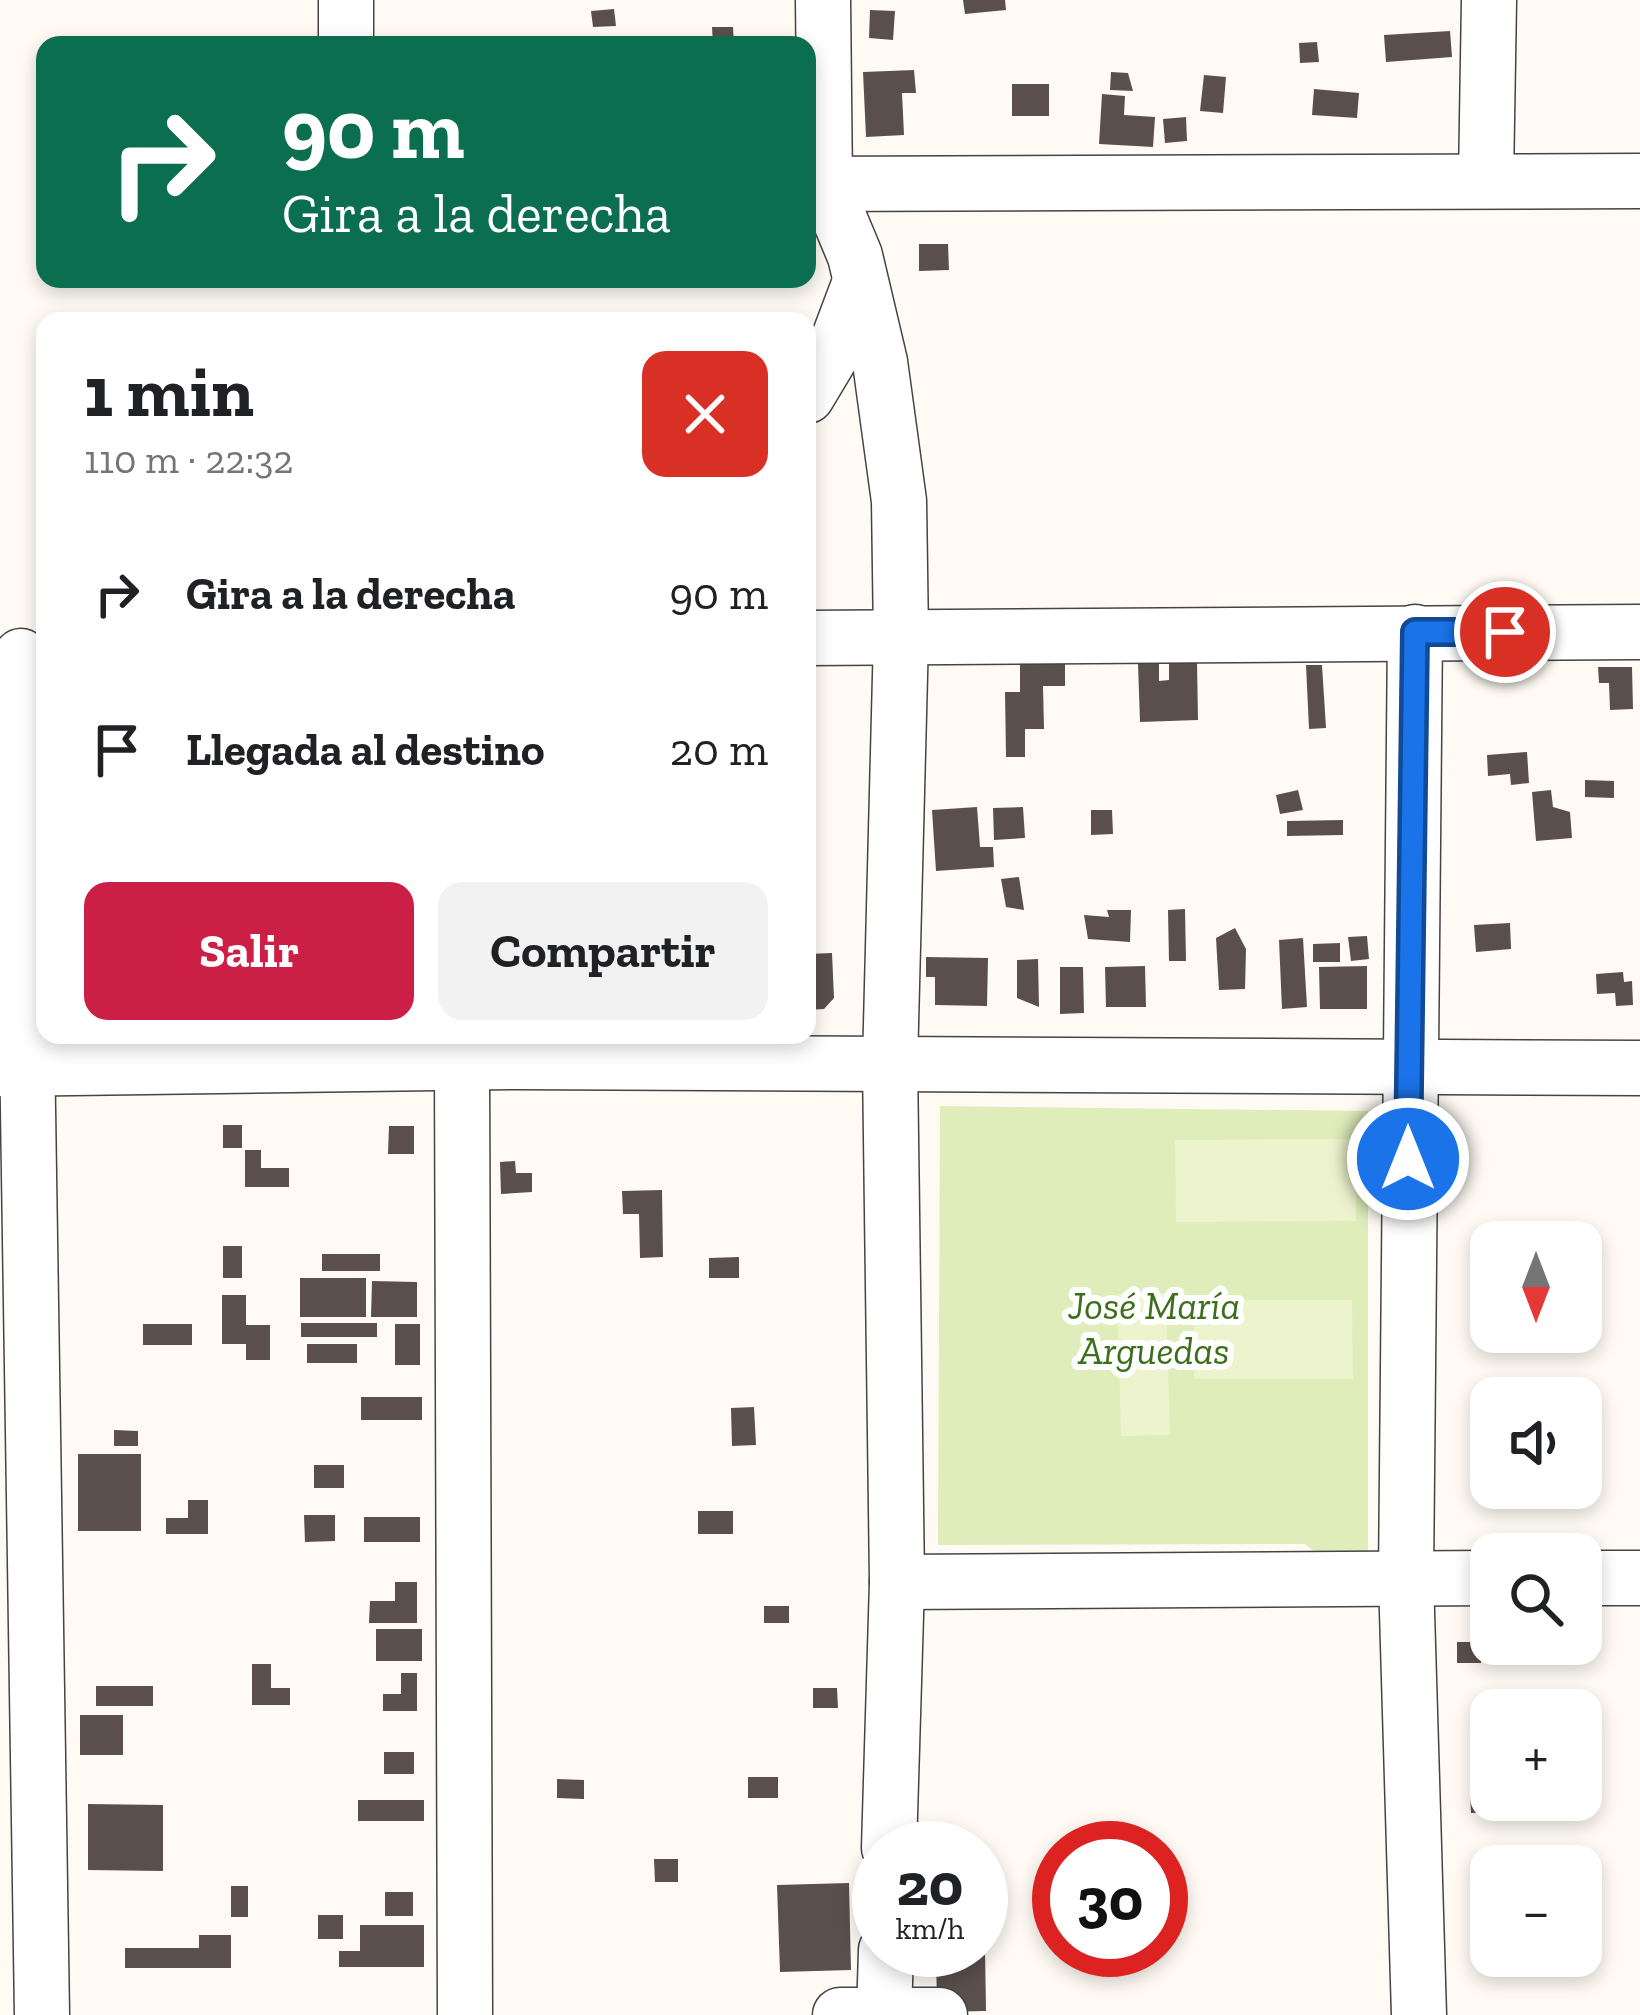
<!DOCTYPE html>
<html lang="es">
<meta charset="utf-8">
<style>
:root{--surface:#fff;--page:#f2f2f2;--text:#202124;--muted:#757577;--accent:#cb1f46}
body{margin:0;font-family:"Zilla Slab",serif;background:var(--page);color:var(--text);height:100vh;display:flex;flex-direction:column;font-size:45px;white-space:nowrap}
*{box-sizing:border-box;margin:0}
p{font-size:39px;color:var(--muted)}
.icon{flex:none;width:66px;height:66px;fill:none;stroke:currentColor;stroke-width:2;stroke-linecap:round;stroke-linejoin:round}
.map{position:relative;flex:1;overflow:hidden}
.sheet{position:absolute;left:36px;top:312px;width:780px;height:732px;display:flex;flex-direction:column;background:var(--surface);border-radius:24px;box-shadow:0 6px 18px #0003}
.sheet>*{flex:none}
.banner{position:absolute;left:36px;top:36px;width:780px;height:252px;border-radius:24px;box-shadow:0 6px 18px #0003;background:#0b6e4f;color:#fff;overflow:hidden}
.needle{width:78px;rotate:180deg}
.fabs{position:absolute;left:1470px;top:1221px;display:grid;gap:24px}
.fabs a{display:grid;place-items:center;width:132px;height:132px;border-radius:24px;background:var(--surface);box-shadow:0 6px 18px #0003;font-size:60px}
.speed{position:absolute;left:852px;top:1821px;display:flex;gap:24px;font-size:60px;font-weight:700;text-align:center}
.speed>*{display:grid;place-content:center;width:156px;height:156px;border-radius:50%;background:var(--surface);box-shadow:0 6px 18px #0003;line-height:1}
.speed small{font-size:30px;font-weight:400}
.speed .limit{border:18px solid #d22;background:#fff;color:#111}
.pin{position:absolute;display:grid;place-items:center;width:102px;height:102px;color:#fff;margin:-51px;border:6px solid #fff;border-radius:50%;box-shadow:0 3px 12px #0007}
.me{position:absolute;width:132px;margin:-66px;rotate:0deg;stroke-linejoin:round;filter:drop-shadow(0 0 9px #0008)}
.turn{display:flex;align-items:center;gap:42px;height:252px;padding:0 48px;font-size:54px}
.turn .icon{width:156px;height:156px;stroke-width:2.5}
.turn b{display:block;font-size:84px;line-height:102px}
.round{display:grid;place-items:center;flex:none;width:126px;height:126px;border-radius:24px;background:var(--page)}
.overview{display:flex;align-items:center;justify-content:space-between;height:204px;padding:0 48px}
h1{font-size:72px;font-weight:700;line-height:90px}
.button{display:flex;gap:24px;margin-top:auto;padding:24px 48px}
.button a{flex:1;height:138px;border-radius:24px;background:var(--accent);color:#fff;font-size:48px;font-weight:700;line-height:138px;text-align:center}
.button a+a{background:var(--page);color:var(--text)}
ul{padding:0;list-style:none}
li{display:flex;align-items:center;gap:36px;height:156px;padding:0 48px}
li div{flex:1}
li b{display:block;font-size:45px}
li em{font-style:normal}
.map>svg:first-child{display:block}
.green{fill:#deedba}
.pitch{fill:#edf4cd}
.building{fill:#5a4f4c}
.lines{fill:none;stroke-linecap:round;stroke-linejoin:round}
.minor-casing{stroke:#444;stroke-width:57}
.minor{stroke:#fff;stroke-width:54}
.route-casing{stroke:#114b97;stroke-width:30}
.route{stroke:#1a73e8;stroke-width:21}
.labels{text-anchor:middle;stroke-width:12;stroke-linejoin:round;paint-order:stroke}
.park-label{font-size:39px;font-style:italic;fill:#3c6e1b;stroke:#fff}
</style>
<div class="map">
<svg width="1640" height="2015" viewBox="0 0 1640 2015">
<rect width="100%" height="100%" fill="#fffbf4"/>
<polygon class="green" points="940,1106 1368,1111 1368,1553 1316,1553 1305,1544 938,1545"/>
<g class="pitch">
<polygon points="1355,1139 1356,1221 1176,1222 1175,1140"/>
<polygon points="1166,1293 1170,1435 1121,1436 1117,1294"/>
<polygon points="1194,1300 1352,1300 1353,1379 1194,1379"/>
</g>
<g class="building">
<polygon points="963,0 1005,0 1006,10 965,14"/>
<polygon points="614,9 616,26 593,27 591,11"/>
<polygon points="870,10 895,11 893,40 869,38"/>
<polygon points="712,27 733,27 734,45 713,45"/>
<polygon points="1450,31 1452,57 1386,62 1384,35"/>
<polygon points="1317,42 1319,62 1300,63 1299,43"/>
<polygon points="914,70 916,93 902,93 904,135 866,137 863,72"/>
<polygon points="1111,72 1128,73 1133,91 1110,90"/>
<polygon points="1204,75 1226,77 1223,113 1200,111"/>
<rect x="1012" y="84" width="37" height="32"/>
<polygon points="1314,89 1359,93 1357,118 1312,115"/>
<polygon points="1102,94 1125,96 1124,115 1155,117 1153,147 1099,144"/>
<polygon points="1186,117 1187,141 1165,143 1163,119"/>
<polygon points="919,244 948,244 949,270 919,271"/>
<polygon points="1197,662 1198,720 1140,722 1138,664 1159,663 1159,681 1169,680 1169,663"/>
<polygon points="1065,663 1065,686 1043,686 1044,729 1025,729 1025,757 1006,757 1005,692 1020,692 1020,664"/>
<polygon points="1306,665 1322,665 1326,728 1309,729"/>
<polygon points="1598,667 1632,667 1633,709 1610,710 1609,683 1599,683"/>
<polygon points="1527,752 1529,783 1511,785 1510,774 1488,776 1487,755"/>
<polygon points="1585,780 1614,781 1614,798 1585,797"/>
<polygon points="1298,790 1303,810 1280,814 1276,795"/>
<polygon points="1551,790 1553,807 1570,812 1572,838 1536,841 1532,792"/>
<polygon points="977,807 980,847 993,847 994,867 936,871 932,810"/>
<polygon points="1023,807 1025,838 994,840 993,808"/>
<polygon points="1091,810 1112,810 1113,834 1091,835"/>
<polygon points="1343,820 1343,835 1287,836 1287,821"/>
<polygon points="1019,877 1024,910 1006,907 1001,879"/>
<polygon points="1185,909 1186,961 1169,961 1168,910"/>
<polygon points="1107,910 1131,910 1130,942 1088,939 1084,915 1109,917"/>
<polygon points="1510,923 1511,949 1476,952 1474,925"/>
<polygon points="1235,928 1246,949 1245,989 1219,990 1216,938"/>
<polygon points="1367,936 1369,959 1351,961 1348,937"/>
<polygon points="1303,938 1307,1007 1282,1009 1279,940"/>
<polygon points="1340,943 1340,962 1313,962 1313,944"/>
<polygon points="832,953 834,998 824,1009 807,1010 807,954"/>
<polygon points="926,957 988,958 987,1006 935,1005 935,977 926,977"/>
<polygon points="1038,959 1039,1007 1017,998 1017,960"/>
<polygon points="1145,966 1146,1007 1106,1007 1105,967"/>
<polygon points="1367,966 1367,1009 1320,1009 1319,967"/>
<polygon points="1060,967 1083,967 1084,1013 1060,1014"/>
<polygon points="1623,972 1624,982 1632,981 1633,1005 1616,1006 1615,993 1597,994 1596,974"/>
<rect x="223" y="1125" width="19" height="23"/>
<polygon points="389,1126 414,1126 414,1154 388,1154"/>
<polygon points="245,1150 261,1150 261,1168 289,1168 289,1187 245,1187"/>
<polygon points="515,1161 516,1173 532,1173 532,1192 501,1194 500,1162"/>
<polygon points="662,1190 663,1257 640,1258 639,1214 623,1214 622,1191"/>
<rect x="223" y="1246" width="19" height="32"/>
<rect x="322" y="1254" width="58" height="17"/>
<polygon points="739,1257 739,1278 709,1278 709,1258"/>
<rect x="300" y="1278" width="66" height="39"/>
<polygon points="372,1281 417,1282 417,1317 371,1317"/>
<polygon points="222,1295 246,1295 246,1325 270,1325 270,1360 246,1360 246,1344 222,1344"/>
<rect x="301" y="1323" width="76" height="14"/>
<rect x="143" y="1324" width="49" height="21"/>
<rect x="395" y="1324" width="25" height="41"/>
<rect x="307" y="1344" width="50" height="19"/>
<rect x="361" y="1397" width="61" height="23"/>
<polygon points="754,1407 756,1445 732,1446 731,1408"/>
<polygon points="114,1430 138,1431 138,1446 114,1446"/>
<rect x="78" y="1454" width="63" height="77"/>
<rect x="314" y="1465" width="30" height="23"/>
<polygon points="188,1500 208,1500 208,1534 166,1534 166,1518 188,1518"/>
<rect x="698" y="1511" width="35" height="23"/>
<polygon points="304,1515 335,1515 335,1541 305,1542"/>
<rect x="364" y="1517" width="56" height="25"/>
<polygon points="395,1582 417,1582 417,1623 369,1623 370,1601 395,1601"/>
<rect x="764" y="1606" width="25" height="17"/>
<rect x="376" y="1629" width="46" height="32"/>
<rect x="1457" y="1642" width="24" height="21"/>
<polygon points="252,1664 271,1664 271,1688 290,1688 290,1705 252,1705"/>
<polygon points="401,1673 417,1673 417,1711 383,1711 383,1694 401,1694"/>
<rect x="96" y="1686" width="57" height="20"/>
<polygon points="813,1688 837,1688 838,1708 813,1708"/>
<rect x="80" y="1715" width="43" height="40"/>
<rect x="384" y="1752" width="30" height="22"/>
<rect x="748" y="1777" width="30" height="21"/>
<polygon points="557,1779 584,1780 584,1799 557,1798"/>
<polygon points="1491,1792 1491,1800 1502,1800 1503,1812 1471,1813 1470,1793"/>
<rect x="358" y="1800" width="66" height="21"/>
<polygon points="88,1804 163,1805 163,1871 88,1870"/>
<polygon points="654,1859 678,1859 678,1882 655,1882"/>
<polygon points="849,1883 851,1970 780,1972 777,1885"/>
<rect x="231" y="1886" width="17" height="31"/>
<rect x="385" y="1892" width="28" height="24"/>
<rect x="318" y="1915" width="25" height="24"/>
<polygon points="360,1925 424,1925 424,1967 339,1967 339,1951 360,1951"/>
<polygon points="199,1935 231,1935 231,1968 125,1968 125,1948 199,1948"/>
<polygon points="936,1950 985,1950 986,2011 937,2012"/>
</g>
<g class="lines">
<defs>
<g id="minor">
<polyline points="823,0 825,184 855,256 880,362 899,501 901,637 890,1063 897,1582 889,1848"/>
<polyline points="346,45 346,0"/>
<polyline points="1486,179 1489,0"/>
<polyline points="807,184 1640,181"/>
<polyline points="807,396 834,351 860,282"/>
<polyline points="1415,632 1406,1578 1419,2015"/>
<polyline points="807,638 1640,632"/>
<polyline points="21,656 42,2015"/>
<polyline points="462,1063 465,2015"/>
<polyline points="0,1069 517,1062 1640,1068"/>
<polyline points="1581,1578 1640,1578"/>
<polyline points="897,1582 1491,1578"/>
<polyline points="840,2015 940,2015"/>
<polyline points="884,2015 886,1950"/>
</g>
</defs>
<use href="#minor" class="minor-casing"/>
<use href="#minor" class="minor"/>
</g>
<g class="lines">
<defs>
<polyline id="route" points="1408,1159 1415,632 1505,632"/>
</defs>
<use href="#route" class="route-casing"/>
<use href="#route" class="route"/>
</g>
<g class="labels">
<g class="park-label">
<text x="1154" y="1319">José María<tspan x="1154" dy="45">Arguedas</tspan></text>
</g>
</g>
</svg>
<div class="fabs">
<a><svg class="needle" viewBox="-14 -14 28 28"><path d="M0-13l5 13h-10z" fill="#e53935"/><path d="M0 13l5-13h-10z" fill="#757577"/></svg></a>
<a><svg class="icon" aria-label="sound" viewBox="0 0 24 24"><path d="M4 9h4l5-4v14l-5-4H4zM17 9q2 3 0 6"/></svg></a>
<a><svg class="icon" aria-label="search" viewBox="0 0 24 24"><circle cx="10" cy="10" r="6"/><path d="M15 15l6 6"/></svg></a>
<a>+</a>
<a>−</a>
</div>
<div class="speed"><div>20<small>km/h</small></div><div class="limit">30</div></div>
<div class="pin" style="left:1505px;top:632px;background:#d93025"><svg class="icon" aria-label="arrive" viewBox="0 0 24 24"><path d="M6 21V4h12l-3 4 3 4H6"/></svg></div>
<svg class="me" style="left:1408px;top:1159px" viewBox="-20 -20 40 40"><circle r="17" fill="#1a73e8" stroke="#fff" stroke-width="3"/><path d="M0-11L8 9 0 5-8 9z" fill="#fff"/></svg>
<div class="banner">
<div class="turn"><svg class="icon" aria-label="right" viewBox="0 0 24 24"><path d="M7 20v-9h11M14 6l5 5-5 5"/></svg><div><b>90 m</b>Gira a la derecha</div></div>
</div>
<section class="sheet">
<div class="overview"><div><h1>1 min</h1><p>110 m · 22:32</p></div><a class="round" style="background:#d93025;color:#fff"><svg class="icon" aria-label="close" viewBox="0 0 24 24"><path d="M6 6l12 12M18 6L6 18"/></svg></a></div>
<ul>
<li><svg class="icon" aria-label="right" viewBox="0 0 24 24"><path d="M7 20v-9h11M14 6l5 5-5 5"/></svg><div><b>Gira a la derecha</b></div><em>90 m</em></li>
<li><svg class="icon" aria-label="arrive" viewBox="0 0 24 24"><path d="M6 21V4h12l-3 4 3 4H6"/></svg><div><b>Llegada al destino</b></div><em>20 m</em></li>
</ul>
<div class="button"><a>Salir</a><a>Compartir</a></div>
</section>
</div>
